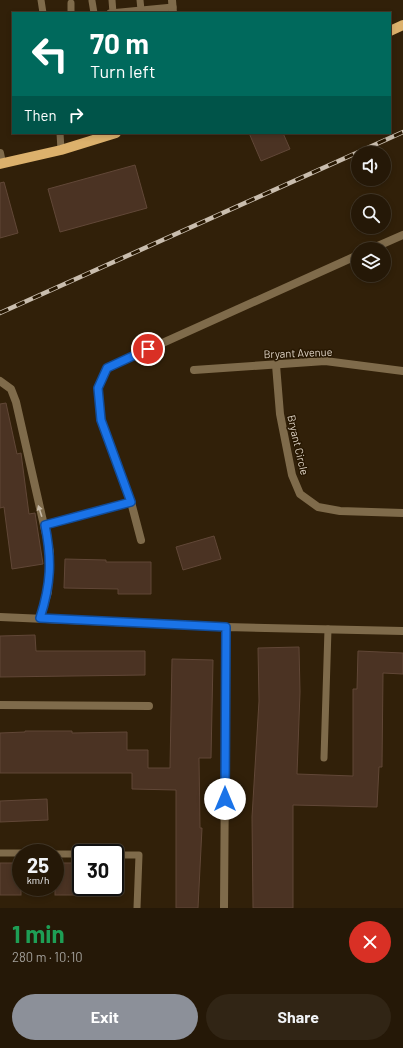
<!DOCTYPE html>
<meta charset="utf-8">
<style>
:root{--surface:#251807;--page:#312515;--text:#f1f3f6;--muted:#a3a09b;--line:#423728;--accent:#8c9099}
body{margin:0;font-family:Barlow,sans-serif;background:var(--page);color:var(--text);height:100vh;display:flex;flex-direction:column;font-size:15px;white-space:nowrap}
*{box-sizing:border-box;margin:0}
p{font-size:13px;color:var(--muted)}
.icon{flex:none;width:22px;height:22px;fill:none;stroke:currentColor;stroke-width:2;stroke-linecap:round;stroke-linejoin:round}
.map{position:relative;height:908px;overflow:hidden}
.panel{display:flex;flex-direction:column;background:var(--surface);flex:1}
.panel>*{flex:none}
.guide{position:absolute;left:12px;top:12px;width:379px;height:122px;border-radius:0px;box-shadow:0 2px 6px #0003,0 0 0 1px var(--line);background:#00695c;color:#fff;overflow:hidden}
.tools{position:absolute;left:351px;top:146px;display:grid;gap:8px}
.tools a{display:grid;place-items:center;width:40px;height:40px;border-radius:50%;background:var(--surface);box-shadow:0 2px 6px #0003,0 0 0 1px var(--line);font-size:20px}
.speed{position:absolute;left:12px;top:844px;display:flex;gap:8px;font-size:20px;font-weight:700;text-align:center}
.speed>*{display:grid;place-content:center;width:52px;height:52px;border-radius:50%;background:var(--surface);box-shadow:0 2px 6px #0003,0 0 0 1px var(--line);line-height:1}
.speed small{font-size:10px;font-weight:400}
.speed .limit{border:2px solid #111;border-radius:6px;background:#fff;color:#111}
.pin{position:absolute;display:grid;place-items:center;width:34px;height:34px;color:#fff;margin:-17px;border:2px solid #fff;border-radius:50%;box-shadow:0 1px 4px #0007}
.me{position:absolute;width:44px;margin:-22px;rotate:0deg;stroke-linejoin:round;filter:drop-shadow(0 0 3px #0008)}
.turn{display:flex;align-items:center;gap:14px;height:84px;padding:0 12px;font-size:18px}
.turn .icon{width:52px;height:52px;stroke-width:2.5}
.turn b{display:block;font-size:28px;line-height:34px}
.then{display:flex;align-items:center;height:38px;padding:0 12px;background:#0003;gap:8px;font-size:15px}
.round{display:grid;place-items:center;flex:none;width:42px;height:42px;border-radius:21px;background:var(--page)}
.head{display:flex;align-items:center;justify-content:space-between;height:68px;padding:0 12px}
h1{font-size:24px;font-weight:700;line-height:30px;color:#1e9e55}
.primary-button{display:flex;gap:8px;margin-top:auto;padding:8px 12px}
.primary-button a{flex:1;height:46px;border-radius:24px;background:var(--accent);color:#fff;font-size:16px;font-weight:700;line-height:46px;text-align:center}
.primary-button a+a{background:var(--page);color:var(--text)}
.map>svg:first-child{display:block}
.building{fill:#4b3323;stroke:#614737}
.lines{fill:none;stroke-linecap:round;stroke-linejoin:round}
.lane{stroke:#7f6b4b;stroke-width:7}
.street{stroke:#7f6b4b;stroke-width:8}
.primary{stroke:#dcb16c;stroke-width:10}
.rail-casing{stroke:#c9bdae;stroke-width:4.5}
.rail{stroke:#271701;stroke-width:3;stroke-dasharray:9;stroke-linecap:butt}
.oneway{fill:#c7baa7}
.route-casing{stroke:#114b97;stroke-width:10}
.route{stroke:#1a73e8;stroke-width:7}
.labels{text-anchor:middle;stroke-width:3;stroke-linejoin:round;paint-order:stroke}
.street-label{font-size:11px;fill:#dfd4c6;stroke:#271701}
</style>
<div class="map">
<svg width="403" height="908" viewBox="0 0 403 908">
<rect width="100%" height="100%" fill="#312009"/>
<g class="building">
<polygon points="249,133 283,133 290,149 261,161"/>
<polygon points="135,165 147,208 60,232 48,189"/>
<polygon points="4,182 18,233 0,238 0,183"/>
<polygon points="6,403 17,454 21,453 29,514 35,513 43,564 12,569 4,507 0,508 0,404"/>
<polygon points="214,536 221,559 183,570 176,547"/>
<polygon points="65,559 106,560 106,562 151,562 151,594 118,594 118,589 64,588"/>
<polygon points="35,635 36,651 145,651 145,675 0,677 0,636"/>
<polygon points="299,647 300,692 297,774 353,776 353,689 357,689 358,651 403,653 403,674 383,673 382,767 379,767 377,807 293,805 293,908 253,908 252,817 259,701 258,648"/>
<polygon points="172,659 213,660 211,758 199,758 200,828 202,828 198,908 176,908 176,790 132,789 132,773 0,773 0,733 25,732 25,731 72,731 72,733 127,732 127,750 148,750 148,768 170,768"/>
<polygon points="47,799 48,820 0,822 0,801"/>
<rect x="0" y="863" width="21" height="32"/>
<rect x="55" y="863" width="26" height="32"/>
</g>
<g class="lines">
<g class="lane">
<polyline points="41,0 43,13"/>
<polyline points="112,0 113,13"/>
<polyline points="140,0 141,10"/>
<polyline points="92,1 94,13"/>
<polyline points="71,3 71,13"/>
<polyline points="110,13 173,7"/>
<polyline points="60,133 61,150"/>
<polyline points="324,758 328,629"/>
<polyline points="0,853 21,853"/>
<polyline points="55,854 81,854"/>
<polyline points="115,855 139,855 137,908"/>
</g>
<g class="street">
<polyline points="172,0 173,13"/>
<polyline points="0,153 2,163"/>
<polyline points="371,249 403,235"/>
<polyline points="276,365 280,414 292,475 300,494 318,507 340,511 403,513"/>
<polyline points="194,370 325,361 403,371"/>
<polyline points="0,381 11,389 16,402 50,552 48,592 40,618"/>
<polyline points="45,525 131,502"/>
<polyline points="141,540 131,502 101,421 98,389 107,368 358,255"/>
<polyline points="0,617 226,627"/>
<polyline points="0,705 149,706"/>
<polyline points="224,908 226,627 403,631"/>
</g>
<g class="primary">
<polyline points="390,31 403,25"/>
<polyline points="0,164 61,150 116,133"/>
</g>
<defs>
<polyline id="rail" points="0,313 403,132"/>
</defs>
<use href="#rail" class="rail-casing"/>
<use href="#rail" class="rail"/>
</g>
<defs><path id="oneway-solid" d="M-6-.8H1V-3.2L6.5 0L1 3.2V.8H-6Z"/></defs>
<use class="oneway" href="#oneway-solid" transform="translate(40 511) rotate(-108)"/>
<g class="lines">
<defs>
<path id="route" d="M148,349L107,368L98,388L101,420L131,502L45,525C52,560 51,584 40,618L226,627L225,799"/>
</defs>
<use href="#route" class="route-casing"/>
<use href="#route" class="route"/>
</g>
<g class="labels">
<g class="street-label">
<text transform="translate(298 353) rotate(-2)" y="4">Bryant Avenue</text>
<text transform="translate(298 445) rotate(77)" y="4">Bryant Circle</text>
</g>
</g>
</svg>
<div class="tools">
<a><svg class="icon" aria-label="sound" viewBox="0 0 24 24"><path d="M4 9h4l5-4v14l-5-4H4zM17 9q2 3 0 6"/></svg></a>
<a><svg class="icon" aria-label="search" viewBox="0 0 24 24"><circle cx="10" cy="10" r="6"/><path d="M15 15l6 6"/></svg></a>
<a><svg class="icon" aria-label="layers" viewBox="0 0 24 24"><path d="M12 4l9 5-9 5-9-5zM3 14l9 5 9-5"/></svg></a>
</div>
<div class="speed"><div>25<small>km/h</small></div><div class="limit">30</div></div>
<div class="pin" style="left:148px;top:349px;background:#d93025"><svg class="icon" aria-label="arrive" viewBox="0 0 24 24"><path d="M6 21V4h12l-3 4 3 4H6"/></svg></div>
<svg class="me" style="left:225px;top:799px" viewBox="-20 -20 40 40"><circle r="19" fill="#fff"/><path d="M0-13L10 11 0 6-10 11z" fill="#1a73e8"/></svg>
<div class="guide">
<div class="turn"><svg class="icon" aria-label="left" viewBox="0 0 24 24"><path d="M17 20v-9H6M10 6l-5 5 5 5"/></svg><div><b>70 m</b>Turn left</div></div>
<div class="then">Then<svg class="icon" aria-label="right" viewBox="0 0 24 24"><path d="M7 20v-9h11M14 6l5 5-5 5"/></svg></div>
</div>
</div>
<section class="panel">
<div class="head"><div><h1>1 min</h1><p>280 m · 10:10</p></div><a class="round" style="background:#d93025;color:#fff"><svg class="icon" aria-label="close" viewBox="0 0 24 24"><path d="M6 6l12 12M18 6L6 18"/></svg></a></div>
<div class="primary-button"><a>Exit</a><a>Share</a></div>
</section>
